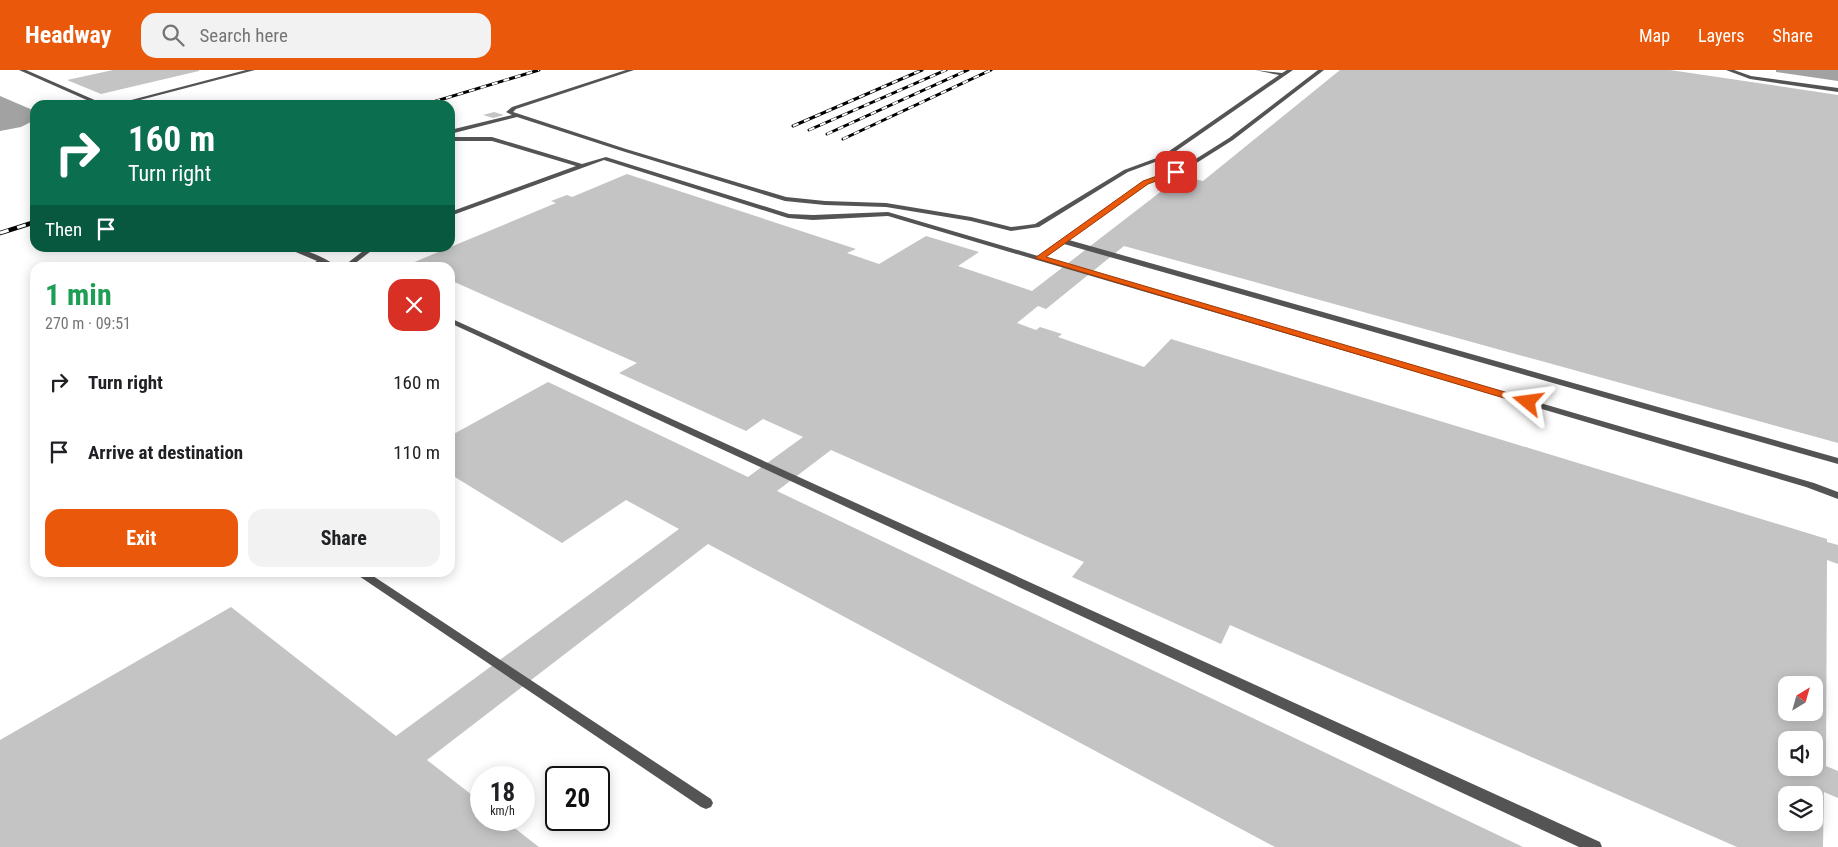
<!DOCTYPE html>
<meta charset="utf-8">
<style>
:root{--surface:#fff;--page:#f2f2f2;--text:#202124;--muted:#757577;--accent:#ea580c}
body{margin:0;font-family:"Roboto Condensed",sans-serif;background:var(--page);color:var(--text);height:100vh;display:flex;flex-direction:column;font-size:19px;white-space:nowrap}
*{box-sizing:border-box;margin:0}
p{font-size:16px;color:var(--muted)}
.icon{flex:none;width:28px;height:28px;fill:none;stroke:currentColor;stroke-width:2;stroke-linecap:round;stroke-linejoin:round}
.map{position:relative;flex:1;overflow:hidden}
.side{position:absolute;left:30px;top:192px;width:425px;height:315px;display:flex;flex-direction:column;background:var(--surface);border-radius:15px;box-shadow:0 2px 12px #0003}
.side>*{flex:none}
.guide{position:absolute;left:30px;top:30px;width:425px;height:152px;border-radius:15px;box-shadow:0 2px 12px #0003;background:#0b6e4f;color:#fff;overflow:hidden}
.needle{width:32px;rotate:37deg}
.tools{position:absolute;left:1778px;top:606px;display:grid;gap:10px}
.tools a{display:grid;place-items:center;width:45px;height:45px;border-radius:10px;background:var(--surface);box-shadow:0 2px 12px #0003;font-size:25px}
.speed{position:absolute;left:470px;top:696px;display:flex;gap:10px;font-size:25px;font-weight:700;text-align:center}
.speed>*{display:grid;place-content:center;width:65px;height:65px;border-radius:50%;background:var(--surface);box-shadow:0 2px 12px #0003;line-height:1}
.speed small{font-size:12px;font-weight:400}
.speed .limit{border:2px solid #111;border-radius:8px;background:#fff;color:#111}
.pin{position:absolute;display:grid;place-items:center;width:42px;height:42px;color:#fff;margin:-21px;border-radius:10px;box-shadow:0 2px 8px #0006}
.me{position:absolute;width:55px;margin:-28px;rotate:286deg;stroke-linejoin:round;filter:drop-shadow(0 0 4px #0008)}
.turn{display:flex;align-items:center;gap:18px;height:105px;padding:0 15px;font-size:22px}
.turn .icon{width:65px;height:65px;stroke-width:2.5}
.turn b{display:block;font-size:35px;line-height:42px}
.then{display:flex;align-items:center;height:48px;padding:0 15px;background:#0003;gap:10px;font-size:19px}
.round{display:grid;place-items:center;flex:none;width:52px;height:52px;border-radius:15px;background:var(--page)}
.overview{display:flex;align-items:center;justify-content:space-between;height:85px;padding:0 15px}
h1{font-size:30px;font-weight:700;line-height:38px;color:#1e9e55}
.primary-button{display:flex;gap:10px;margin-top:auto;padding:10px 15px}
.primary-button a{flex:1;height:58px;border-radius:15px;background:var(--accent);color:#fff;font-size:20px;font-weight:700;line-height:58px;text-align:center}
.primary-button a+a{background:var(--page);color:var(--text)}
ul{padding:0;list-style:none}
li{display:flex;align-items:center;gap:15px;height:70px;padding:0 15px}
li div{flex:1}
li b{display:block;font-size:19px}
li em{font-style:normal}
header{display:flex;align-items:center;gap:30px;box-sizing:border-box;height:70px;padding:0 25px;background:var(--accent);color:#fff}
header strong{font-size:24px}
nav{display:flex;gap:28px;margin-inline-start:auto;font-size:18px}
.search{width:350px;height:45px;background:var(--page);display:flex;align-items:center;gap:12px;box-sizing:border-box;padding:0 18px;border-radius:15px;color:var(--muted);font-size:19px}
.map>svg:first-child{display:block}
.water{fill:#a2a2a2}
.building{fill:#c4c4c4;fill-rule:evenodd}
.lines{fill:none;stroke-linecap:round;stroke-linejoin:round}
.lane{fill:#545454;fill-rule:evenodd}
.rail-far1-casing{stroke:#000;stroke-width:3}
.rail-casing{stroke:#000;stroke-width:4.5}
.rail-far1{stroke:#fff;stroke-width:2;stroke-dasharray:6;stroke-linecap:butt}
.rail{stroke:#fff;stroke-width:3;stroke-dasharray:9;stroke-linecap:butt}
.route{fill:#ea580c;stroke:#983908}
</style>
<header>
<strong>Headway</strong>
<div class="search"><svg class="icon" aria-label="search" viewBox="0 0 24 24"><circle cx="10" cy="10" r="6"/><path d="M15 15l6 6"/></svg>Search here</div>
<nav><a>Map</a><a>Layers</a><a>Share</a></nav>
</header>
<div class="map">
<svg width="1838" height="777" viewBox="0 0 1838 777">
<rect width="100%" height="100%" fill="#fff"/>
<g class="water">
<polygon points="1776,0 1838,0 1838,11 1776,2"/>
<polygon points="0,26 35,41 35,50 21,57 0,61"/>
</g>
<g class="building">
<polygon points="113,0 199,0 199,1 101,24 67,10"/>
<path d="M1340,0H1670L1838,25V373L1124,176L1046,239L1038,236L1017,253L1036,260L1040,257L1062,264L1058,267L1144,297L1171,269L1827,469V472L1838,475V494L1827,490L1826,696L1838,701V728L1824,722L1823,777H1737L1230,555L1221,574L1072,507L1084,492L831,380L777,421L1523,777H1275L708,474L427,690L481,732V750H504L539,777H0V670L231,537L396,666L679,459L626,430L562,473L450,404V366L548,312L748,407L803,367L763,349L746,361L619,303L637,293L450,210V198H422L412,193L556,133L551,131L567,125L572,127L627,104L856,179L847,183L879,194L926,166L979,182L958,196L1032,221L1181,106L1203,111ZM1786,615H1814V642H1786ZM1786,670H1814V698H1786ZM1786,725H1814V752H1786Z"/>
<polygon points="494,42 504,45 493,48 483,45"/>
</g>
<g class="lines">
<g class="lane">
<polygon points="19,0 26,0 106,35 98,35"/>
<polygon points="246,0 255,0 121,35 112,35"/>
<polygon points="626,0 634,0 516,39 513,42 626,79 786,127 825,131 886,133 971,147 1011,157 1035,154 1124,100 1162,86 1279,5 1255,0 1282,3 1287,0 1293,0 1166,88 1128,102 1039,157 1011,161 971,151 886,137 825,135 785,131 622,81 517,47 450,64 450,60 512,45 506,42 512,37"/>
<polygon points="1318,0 1324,0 1233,70 1187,99 1147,114 1069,170 1838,388 1838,394 1064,174 1044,188 1814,413 1838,422 1838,429 1806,417 888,146 813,150 788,148 604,90 450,146 450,142 576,96 492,71 450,71 450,67 492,67 582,94 606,87 789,144 813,145 888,142 1038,186 1143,112 1183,97 1229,68"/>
<polygon points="1726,0 1734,0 1751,6 1838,18 1838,22 1750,9"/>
<path d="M291,178C305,178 329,190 340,198H330L323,194L315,198H305L317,191L291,180Z"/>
<polygon points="367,178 375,178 349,198 341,198"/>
<polygon points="450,248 1600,772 1602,777 1579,777 450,253"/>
<polygon points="353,502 367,502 711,729 713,733 711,737 706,739 701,737"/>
</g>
<defs>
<g id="rail-far1">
<polyline points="423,35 539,0"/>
<polyline points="793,56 922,0"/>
<polyline points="809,60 946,0"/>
<polyline points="827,64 968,0"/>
<polyline points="843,69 991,0"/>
</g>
<polyline id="rail" points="0,163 35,152"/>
</defs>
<use href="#rail-far1" class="rail-far1-casing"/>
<use href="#rail" class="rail-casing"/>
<use href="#rail-far1" class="rail-far1"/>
<use href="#rail" class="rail"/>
</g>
<polygon class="route" points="1174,100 1180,102 1148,114 1046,187 1532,330 1533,332 1532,334 1524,334 1035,188 1143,111"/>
</svg>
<div class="tools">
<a><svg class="needle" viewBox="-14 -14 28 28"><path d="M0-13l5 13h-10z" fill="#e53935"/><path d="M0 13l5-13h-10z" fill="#757577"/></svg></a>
<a><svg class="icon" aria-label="sound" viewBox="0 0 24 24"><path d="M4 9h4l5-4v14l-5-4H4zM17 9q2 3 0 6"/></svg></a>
<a><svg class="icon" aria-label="layers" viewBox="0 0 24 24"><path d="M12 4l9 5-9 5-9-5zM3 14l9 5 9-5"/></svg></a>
</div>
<div class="speed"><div>18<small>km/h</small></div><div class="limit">20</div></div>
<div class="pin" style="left:1176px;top:102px;background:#d93025"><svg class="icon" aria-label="arrive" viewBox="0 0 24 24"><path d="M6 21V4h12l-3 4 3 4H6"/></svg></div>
<svg class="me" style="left:1528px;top:332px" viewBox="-20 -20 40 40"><path d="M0-17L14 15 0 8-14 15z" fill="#ea580c" stroke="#fff" stroke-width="4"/></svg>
<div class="guide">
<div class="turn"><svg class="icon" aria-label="right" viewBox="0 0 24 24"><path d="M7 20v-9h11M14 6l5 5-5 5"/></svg><div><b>160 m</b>Turn right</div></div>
<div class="then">Then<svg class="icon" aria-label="arrive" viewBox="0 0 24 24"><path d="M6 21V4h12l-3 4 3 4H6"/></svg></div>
</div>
<section class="side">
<div class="overview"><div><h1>1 min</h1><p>270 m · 09:51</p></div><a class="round" style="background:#d93025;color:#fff"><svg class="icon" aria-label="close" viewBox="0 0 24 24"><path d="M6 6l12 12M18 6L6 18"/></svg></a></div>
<ul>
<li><svg class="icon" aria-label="right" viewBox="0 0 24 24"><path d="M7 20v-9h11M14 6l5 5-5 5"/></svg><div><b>Turn right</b></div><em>160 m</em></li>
<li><svg class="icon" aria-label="arrive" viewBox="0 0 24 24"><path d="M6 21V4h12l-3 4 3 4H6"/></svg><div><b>Arrive at destination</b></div><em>110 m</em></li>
</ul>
<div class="primary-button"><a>Exit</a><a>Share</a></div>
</section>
</div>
